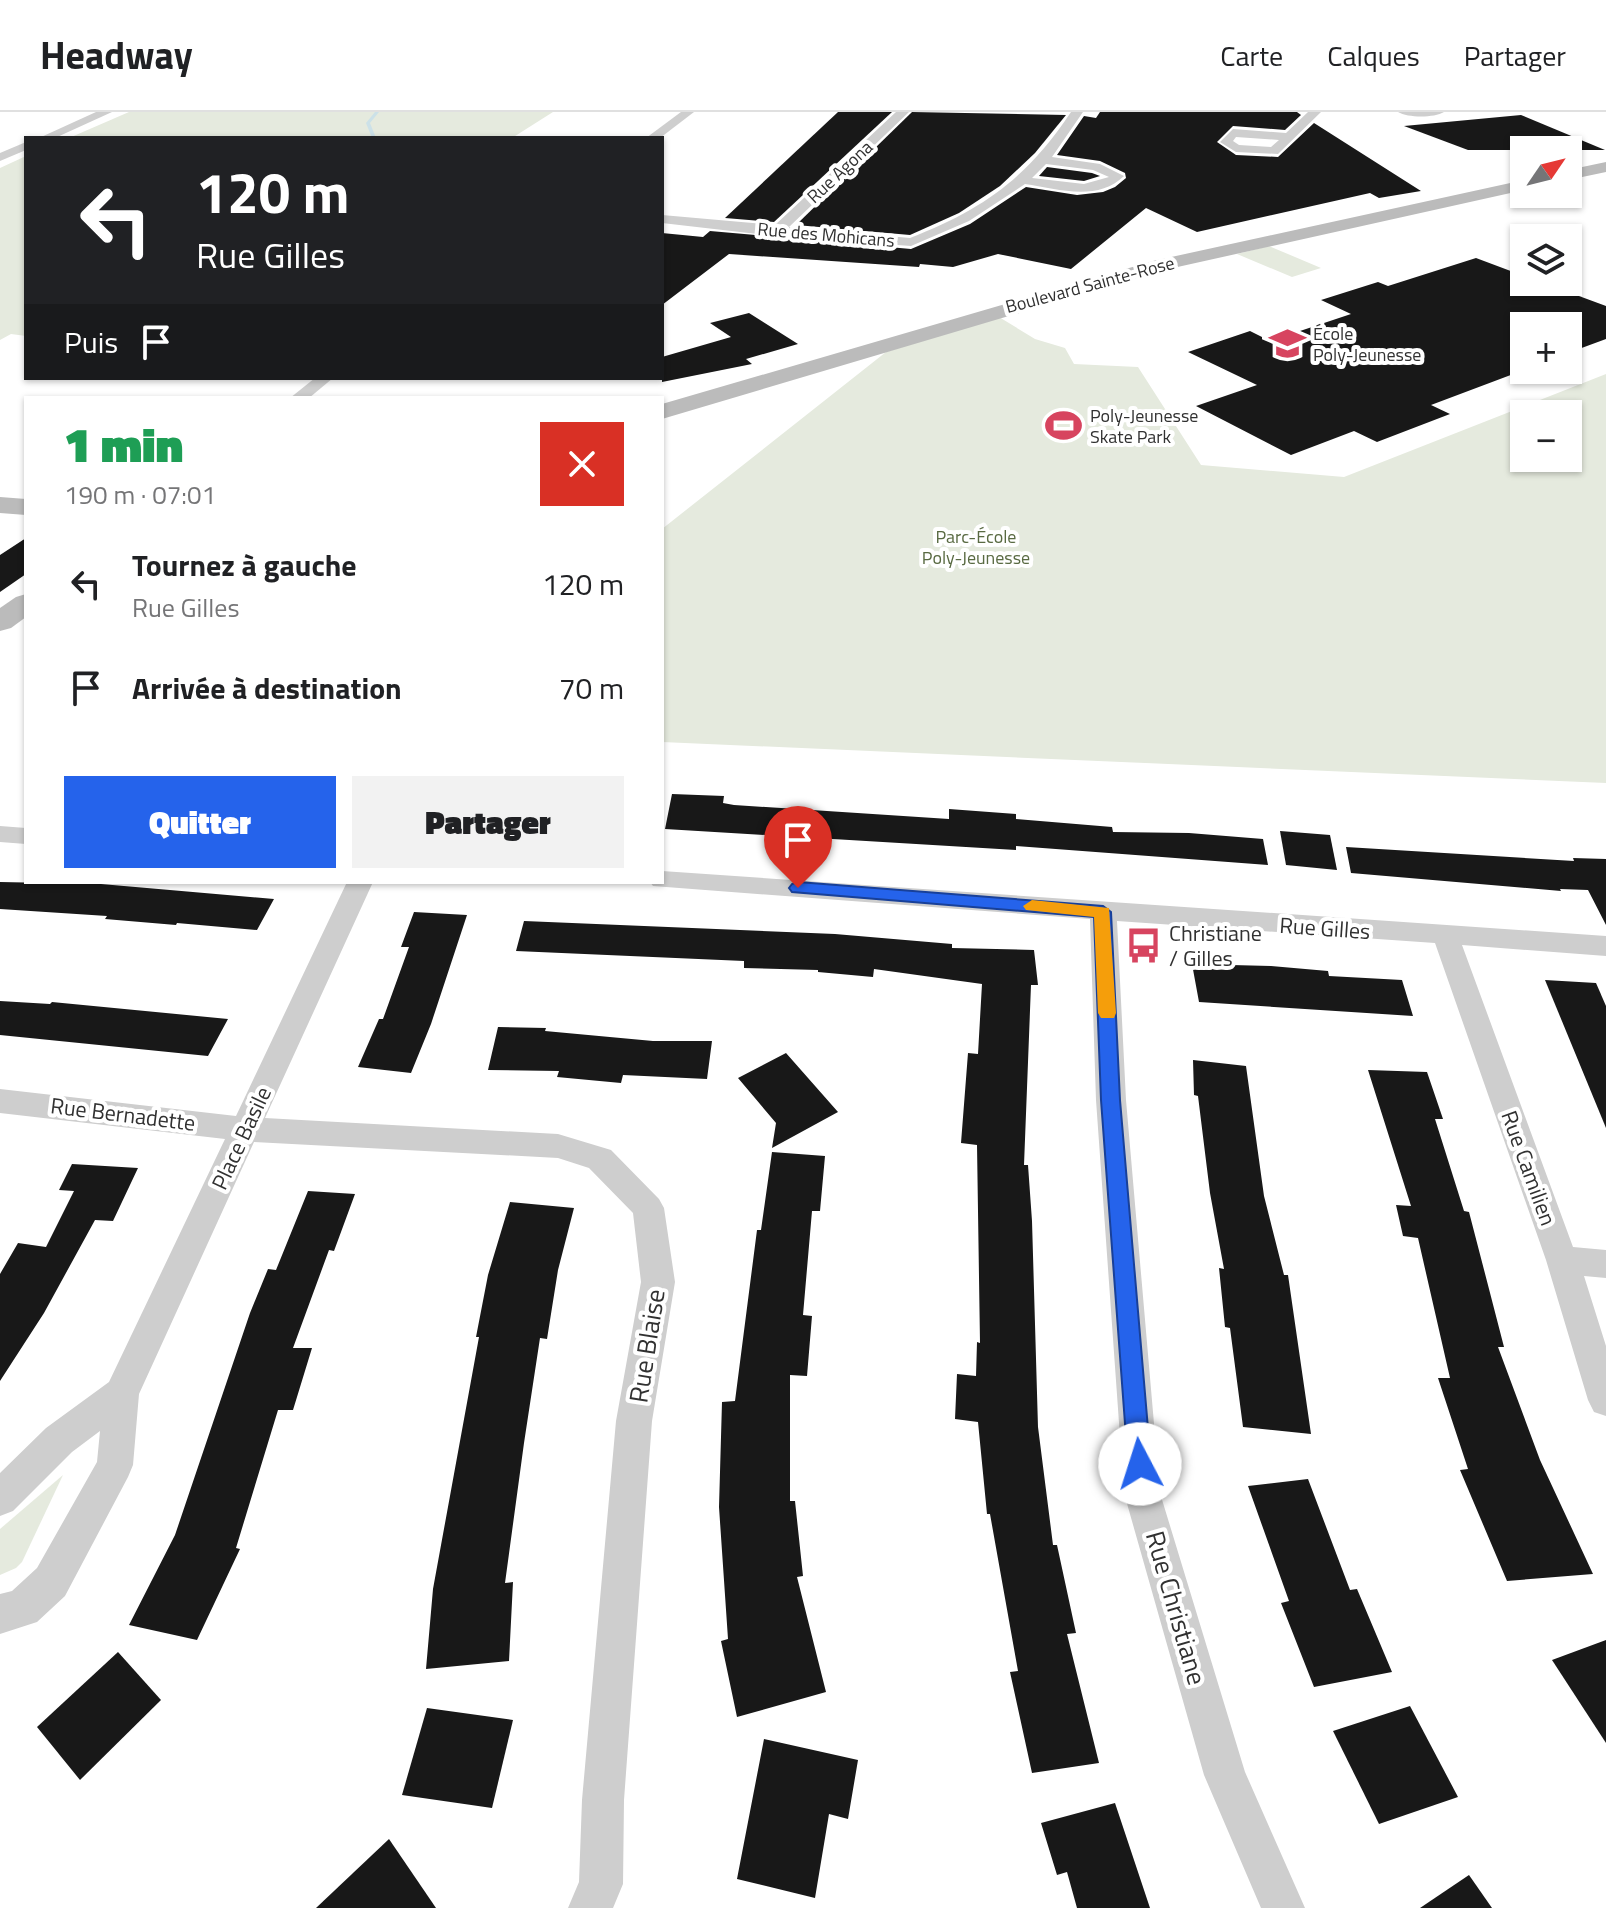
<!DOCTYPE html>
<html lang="fr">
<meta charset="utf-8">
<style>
:root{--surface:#fff;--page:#f2f2f2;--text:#202124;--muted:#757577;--line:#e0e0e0;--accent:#2563eb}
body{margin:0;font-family:"Titillium Web",sans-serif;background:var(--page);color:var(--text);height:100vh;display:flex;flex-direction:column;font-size:30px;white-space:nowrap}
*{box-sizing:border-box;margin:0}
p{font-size:26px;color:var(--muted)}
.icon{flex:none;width:44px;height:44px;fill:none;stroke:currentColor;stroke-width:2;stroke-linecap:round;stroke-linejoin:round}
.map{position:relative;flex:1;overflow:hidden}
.details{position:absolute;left:24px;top:284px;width:640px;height:488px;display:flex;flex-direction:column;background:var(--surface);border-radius:0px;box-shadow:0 2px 6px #0004}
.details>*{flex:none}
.banner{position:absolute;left:24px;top:24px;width:640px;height:244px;border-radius:0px;box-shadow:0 2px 6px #0004;background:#202124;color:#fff;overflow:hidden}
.needle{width:52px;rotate:55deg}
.tools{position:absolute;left:1510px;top:24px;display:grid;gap:16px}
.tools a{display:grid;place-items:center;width:72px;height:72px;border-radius:0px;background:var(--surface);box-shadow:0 2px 6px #0004;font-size:40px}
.pin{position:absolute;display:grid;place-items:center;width:68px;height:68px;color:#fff;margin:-82px -34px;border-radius:50% 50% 50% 0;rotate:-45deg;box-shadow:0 0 8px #0007}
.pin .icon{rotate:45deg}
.me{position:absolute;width:88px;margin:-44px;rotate:355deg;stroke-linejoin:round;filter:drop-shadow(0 0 6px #0008)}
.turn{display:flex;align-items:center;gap:28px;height:168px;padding:0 40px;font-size:36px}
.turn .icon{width:104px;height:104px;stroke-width:2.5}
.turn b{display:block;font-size:56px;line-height:68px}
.then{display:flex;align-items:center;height:76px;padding:0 40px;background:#0003;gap:16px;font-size:30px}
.round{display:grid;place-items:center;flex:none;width:84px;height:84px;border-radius:0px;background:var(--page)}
.headline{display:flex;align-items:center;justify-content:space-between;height:136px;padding:0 40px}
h1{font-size:48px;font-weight:800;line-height:60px;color:#1e9e55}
.primary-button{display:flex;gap:16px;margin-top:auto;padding:16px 40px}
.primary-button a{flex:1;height:92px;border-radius:0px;background:var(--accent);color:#fff;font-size:32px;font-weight:800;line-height:92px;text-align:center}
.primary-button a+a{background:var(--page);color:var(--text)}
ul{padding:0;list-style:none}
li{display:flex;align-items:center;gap:24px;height:104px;padding:0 40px}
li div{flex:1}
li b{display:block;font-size:30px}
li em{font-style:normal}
header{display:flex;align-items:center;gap:48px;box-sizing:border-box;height:112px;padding:0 40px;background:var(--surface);border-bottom:2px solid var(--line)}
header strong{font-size:38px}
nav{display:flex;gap:44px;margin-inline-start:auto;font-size:28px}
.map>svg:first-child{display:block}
.green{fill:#e5eade;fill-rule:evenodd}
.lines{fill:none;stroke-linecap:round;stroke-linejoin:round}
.stream{fill:#cce1e8;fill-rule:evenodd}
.building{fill:#181818}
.street{fill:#cecece;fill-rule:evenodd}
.secondary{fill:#bbb;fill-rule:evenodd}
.route{fill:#2563eb;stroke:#184099;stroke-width:2}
.slow{fill:#f59e0b}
.labels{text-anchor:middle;stroke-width:8;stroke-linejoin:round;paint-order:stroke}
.far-street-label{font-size:18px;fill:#313131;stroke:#fff}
.far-poi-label{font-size:18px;fill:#313131;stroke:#fff;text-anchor:start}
.far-park-label{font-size:18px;fill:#596a42;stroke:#fff}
.street-label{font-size:22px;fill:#313131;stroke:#fff}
.poi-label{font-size:22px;fill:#313131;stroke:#fff;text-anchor:start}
.near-street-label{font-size:26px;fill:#313131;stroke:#fff}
</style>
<header>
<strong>Headway</strong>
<nav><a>Carte</a><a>Calques</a><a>Partager</a></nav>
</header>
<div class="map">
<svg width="1606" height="1796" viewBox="0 0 1606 1796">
<rect width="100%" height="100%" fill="#fff"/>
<g class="green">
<polygon points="129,0 553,0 512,26 69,26"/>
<polygon points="26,44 26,224 11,222 0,228 0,56"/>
<polygon points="1269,134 1321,156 1292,165 1237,142"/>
<path d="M999,205L1035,227L1065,236L1074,252L1138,255L1201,353L1344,365L1606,262V671L662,630V417L886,240ZM1524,302H1568V346H1524Z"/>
<polygon points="63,1363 22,1450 16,1456 0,1463 0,1417"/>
</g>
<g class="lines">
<polygon class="stream" points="375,0 379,0 370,11 376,26 372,26 366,11"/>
</g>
<g class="building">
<polygon points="838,0 892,0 774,110 725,106"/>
<polygon points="912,0 1066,3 1035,41 1000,74 959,101 910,123 796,113"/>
<polygon points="1100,0 1297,0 1301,3 1285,18 1233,14 1217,30 1236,43 1278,45 1314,11 1421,79 1379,86 1370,81 1197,120 1146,96 1071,157 998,142 953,155 920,152 919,155 729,142 662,193 662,121 703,125 710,119 911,137 970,112 1026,75 1077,83 1103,80 1115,75 1126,66 1125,61 1100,49 1057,43 1084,4 1096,6"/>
<polygon points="1521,3 1605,38 1468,38 1404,14"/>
<polygon points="1047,55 1092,61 1100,64 1084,69 1039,64"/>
<polygon points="1476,146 1524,164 1524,170 1541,170 1606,194 1606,227 1568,241 1568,214 1524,214 1524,258 1431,293 1450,302 1377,330 1354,319 1291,343 1196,294 1257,273 1188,240 1250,219 1270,229 1351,202 1321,188 1378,170 1388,174"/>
<polygon points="749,201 798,232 746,247 752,252 662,270 662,245 731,225 710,211"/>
<polygon points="26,426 26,462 0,480 0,443"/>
<polygon points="672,682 724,684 723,691 734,693 949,707 949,697 1016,702 1016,707 1112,715 1113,720 1189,721 1263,727 1268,753 1016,734 1016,738 665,717"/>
<polygon points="1280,719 1330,723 1337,758 1286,753"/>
<polygon points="1346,735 1574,749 1573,746 1606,747 1606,813 1588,778 1560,777 1561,779 1351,761"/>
<polygon points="0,770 101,772 274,787 257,818 177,811 176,813 105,807 107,804 0,797"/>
<polygon points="414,800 467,803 431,912 411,961 358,955 379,907 383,907 409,835 401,835"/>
<polygon points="524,809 835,822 952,832 952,836 1034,838 1038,873 1031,873 1024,1053 1028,1053 1032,1109 1038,1315 1053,1433 1057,1433 1076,1521 1067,1522 1099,1651 1032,1661 1010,1560 1018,1559 990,1402 987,1402 978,1310 955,1307 957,1262 976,1264 977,1230 980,1231 977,1033 961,1031 968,941 978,942 982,872 874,857 873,865 818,860 818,858 744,856 744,849 516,839"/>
<polygon points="1192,852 1271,854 1328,859 1329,864 1402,868 1413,904 1199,890"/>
<polygon points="1545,868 1596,871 1606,894 1606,1016"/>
<polygon points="0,889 50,892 52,890 228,907 208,944 0,923"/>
<polygon points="498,915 546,916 545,919 653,929 712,929 707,967 623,963 621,971 557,965 559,959 488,958"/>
<polygon points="786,941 838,1000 772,1036 776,1011 738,966"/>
<polygon points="1193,948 1246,954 1264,1084 1284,1163 1288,1163 1311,1322 1243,1315 1230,1216 1225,1215 1219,1156 1224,1157 1210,1081 1198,984 1194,983"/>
<polygon points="1368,958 1427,960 1443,1007 1435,1007 1464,1099 1469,1100 1489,1177 1504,1235 1498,1235 1540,1348 1593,1462 1507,1469 1460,1358 1468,1357 1438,1266 1450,1266 1418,1126 1403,1124 1396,1093 1411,1094"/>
<polygon points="772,1040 825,1044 820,1099 812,1099 803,1203 812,1204 807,1264 790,1263 790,1389 795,1389 803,1464 797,1465 826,1580 737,1605 721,1529 728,1527 719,1395 722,1290 735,1289 757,1118 761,1118"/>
<polygon points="72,1052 138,1056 113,1109 95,1108 44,1201 0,1269 0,1162 18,1131 46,1135 74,1079 59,1078"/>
<polygon points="308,1079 355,1082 334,1139 329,1138 293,1236 312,1236 293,1298 278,1298 236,1436 240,1437 197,1528 129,1513 175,1423 250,1201 268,1157 276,1158"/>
<polygon points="510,1090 574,1096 558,1158 547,1227 540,1226 524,1331 505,1471 513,1470 509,1549 426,1557 433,1477 479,1225 476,1225 488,1163"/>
<polygon points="1308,1367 1350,1478 1357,1477 1392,1560 1314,1575 1281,1491 1289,1489 1248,1374"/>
<polygon points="1606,1528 1606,1631 1552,1548"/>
<polygon points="118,1540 161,1588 80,1668 37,1615"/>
<polygon points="1410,1594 1458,1685 1379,1712 1333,1619"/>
<polygon points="427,1596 513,1608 492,1696 402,1683"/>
<polygon points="764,1627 858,1648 848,1707 829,1702 815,1786 737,1767"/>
<polygon points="1115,1691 1150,1796 1077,1796 1067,1760 1057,1763 1041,1711"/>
<polygon points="389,1727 436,1796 316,1796"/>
<polygon points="1469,1763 1492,1796 1420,1796"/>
</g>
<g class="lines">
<g class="street">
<polygon points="96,0 112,0 55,26 39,26"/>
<polygon points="681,0 694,0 660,26 646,26"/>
<path d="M896,0H909L789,115L910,126C984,97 1027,66 1071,0H1083L1052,45L1100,52L1124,64C1098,90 1057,77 1025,72L969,109L911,134L776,124L662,111V103L775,113ZM1046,52L1093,58L1109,65L1084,72L1032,66Z"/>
<path d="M1308,0H1321L1278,42L1236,40L1220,30L1233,17L1286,21ZM1236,25L1279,28L1271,35L1239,33L1233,29Z"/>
<path d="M1398,0H1444C1434,6 1408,6 1398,0Z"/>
<polygon points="26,30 26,38 0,49 0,41"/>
<polygon points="315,266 333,266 309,286 290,286"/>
<polygon points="0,714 26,716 26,732 0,730"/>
<polygon points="662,759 1606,824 1606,844 1462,833 1573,1135 1606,1138 1606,1166 1584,1164 1606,1234 1606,1304 1594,1300 1588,1288 1546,1148 1435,831 1117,809 1126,988 1160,1381 1245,1660 1305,1796 1261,1796 1204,1663 1124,1381 1096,988 1090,807 653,774 650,770 662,770"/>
<polygon points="347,770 373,770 265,1006 558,1022 611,1038 659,1087 664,1096 675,1170 652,1309 624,1688 623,1772 613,1796 568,1796 579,1770 582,1688 616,1309 641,1170 633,1101 589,1056 558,1046 254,1030 139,1282 133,1353 128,1365 65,1484 37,1510 0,1522 0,1482 12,1479 37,1456 97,1350 100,1319 72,1340 13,1399 0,1404 0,1361 46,1316 109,1270 225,1027 0,1001 0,977 236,1004"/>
</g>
<g class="secondary">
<polygon points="1606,50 1606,60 1568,68 1568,58"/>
<polygon points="1524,68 1524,78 1164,158 662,307 662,292 1153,149"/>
<polygon points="0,385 26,387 26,403 0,401"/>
<polygon points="26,482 26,505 11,516 0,519 0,496 16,485"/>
</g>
</g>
<polygon class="route" points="798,770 1103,794 1111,800 1120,988 1151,1352 1148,1360 1140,1364 1131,1360 1128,1352 1101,988 1094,805 792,780 789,776 792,772"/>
<polygon class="slow" points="1032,788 1109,796 1116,901 1114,906 1101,906 1098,901 1094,805 1026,798 1023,794"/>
<defs>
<symbol id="school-bare" viewBox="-9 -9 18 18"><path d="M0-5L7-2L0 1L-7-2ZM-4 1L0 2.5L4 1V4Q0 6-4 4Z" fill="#d7445f" stroke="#fff" stroke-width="2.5" paint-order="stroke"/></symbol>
<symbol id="stadium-bare" viewBox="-9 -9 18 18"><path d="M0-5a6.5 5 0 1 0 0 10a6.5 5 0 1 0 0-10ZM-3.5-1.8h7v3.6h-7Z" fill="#d7445f" stroke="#fff" stroke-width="2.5" paint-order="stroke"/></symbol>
<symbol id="bus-bare" viewBox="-9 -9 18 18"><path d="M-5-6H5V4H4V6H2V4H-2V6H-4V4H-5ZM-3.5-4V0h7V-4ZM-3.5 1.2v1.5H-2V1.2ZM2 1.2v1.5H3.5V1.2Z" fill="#d7445f" stroke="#fff" stroke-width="2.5" paint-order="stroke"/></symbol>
</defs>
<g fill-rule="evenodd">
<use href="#school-bare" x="1262" y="206" width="51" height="51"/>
<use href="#stadium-bare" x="1038" y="288" width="51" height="51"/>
<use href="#bus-bare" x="1118" y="808" width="51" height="51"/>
</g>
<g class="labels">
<g class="far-street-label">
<text transform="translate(840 60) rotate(-43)" y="6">Rue Agona</text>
<text transform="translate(826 123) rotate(5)" y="6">Rue des Mohicans</text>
<text transform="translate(1090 173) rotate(-15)" y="6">Boulevard Sainte-Rose</text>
</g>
<g class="far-poi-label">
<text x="1313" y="228">École<tspan x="1313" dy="21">Poly-Jeunesse</tspan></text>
<text x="1090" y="310">Poly-Jeunesse<tspan x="1090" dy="21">Skate Park</tspan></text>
</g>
<g class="far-park-label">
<text x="976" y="431">Parc-École<tspan x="976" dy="21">Poly-Jeunesse</tspan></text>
</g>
<g class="street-label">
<text transform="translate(1325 816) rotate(4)" y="8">Rue Gilles</text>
<text transform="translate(123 1002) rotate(7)" y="8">Rue Bernadette</text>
<text transform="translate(241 1026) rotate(-65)" y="8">Place Basile</text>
<text transform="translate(1529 1056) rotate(70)" y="8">Rue Camilien</text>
</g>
<g class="poi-label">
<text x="1169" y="829">Christiane<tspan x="1169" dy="25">/ Gilles</tspan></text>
</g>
<g class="near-street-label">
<text transform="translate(647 1234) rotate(-81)" y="9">Rue Blaise</text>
<text transform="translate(1176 1496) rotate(74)" y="9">Rue Christiane</text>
</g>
</g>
</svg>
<div class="tools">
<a><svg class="needle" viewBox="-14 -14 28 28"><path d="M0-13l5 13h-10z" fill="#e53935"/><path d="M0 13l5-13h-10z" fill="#757577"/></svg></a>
<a><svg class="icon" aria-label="layers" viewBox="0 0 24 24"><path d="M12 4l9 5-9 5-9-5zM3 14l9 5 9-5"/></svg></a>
<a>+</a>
<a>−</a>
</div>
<div class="pin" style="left:798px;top:776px;background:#d93025"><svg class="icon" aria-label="arrive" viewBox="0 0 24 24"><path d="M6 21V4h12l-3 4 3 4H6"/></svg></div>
<svg class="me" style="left:1140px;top:1352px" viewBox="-20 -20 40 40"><circle r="19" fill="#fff"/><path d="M0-13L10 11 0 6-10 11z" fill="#2563eb"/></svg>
<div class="banner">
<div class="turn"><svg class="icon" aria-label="left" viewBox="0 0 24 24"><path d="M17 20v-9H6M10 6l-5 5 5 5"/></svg><div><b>120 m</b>Rue Gilles</div></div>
<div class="then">Puis<svg class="icon" aria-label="arrive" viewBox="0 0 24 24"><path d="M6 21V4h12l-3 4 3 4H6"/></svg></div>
</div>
<section class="details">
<div class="headline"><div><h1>1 min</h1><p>190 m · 07:01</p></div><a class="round" style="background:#d93025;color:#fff"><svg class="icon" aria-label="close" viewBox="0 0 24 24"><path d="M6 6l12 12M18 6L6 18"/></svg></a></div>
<ul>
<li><svg class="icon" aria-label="left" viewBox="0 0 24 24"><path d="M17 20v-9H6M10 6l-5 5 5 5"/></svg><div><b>Tournez à gauche</b><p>Rue Gilles</p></div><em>120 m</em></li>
<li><svg class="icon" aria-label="arrive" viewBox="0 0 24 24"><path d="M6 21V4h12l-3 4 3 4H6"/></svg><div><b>Arrivée à destination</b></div><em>70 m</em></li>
</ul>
<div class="primary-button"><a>Quitter</a><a>Partager</a></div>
</section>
</div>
